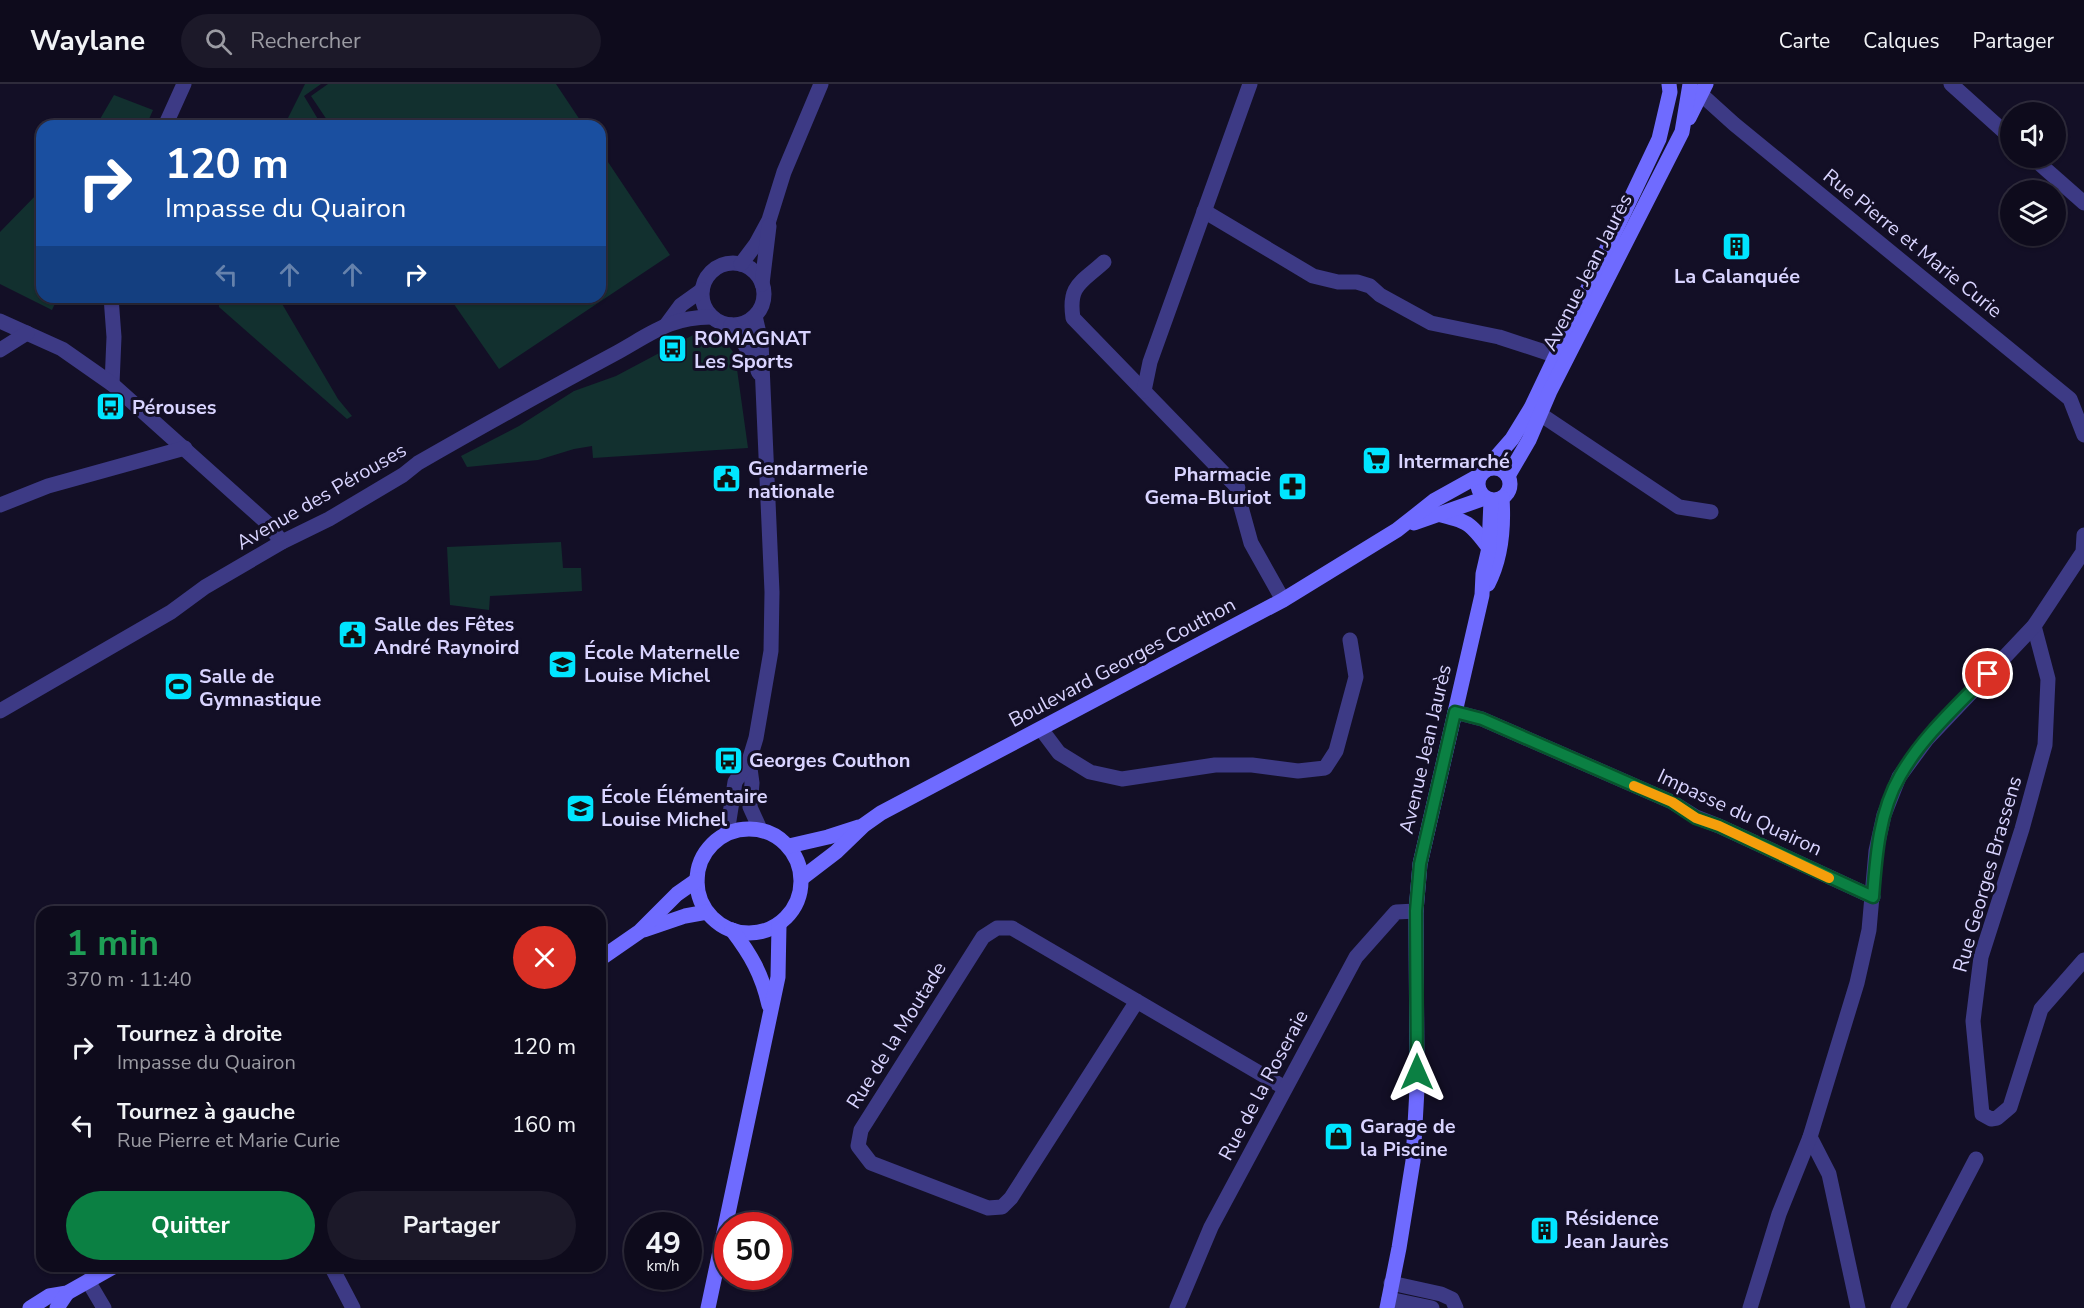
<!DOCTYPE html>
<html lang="fr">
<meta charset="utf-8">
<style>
:root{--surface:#0e0b1c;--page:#1c1929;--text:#f1f3f6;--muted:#9b9ba3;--line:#2e2b3b;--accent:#0b8043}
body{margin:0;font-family:"Nunito Sans",sans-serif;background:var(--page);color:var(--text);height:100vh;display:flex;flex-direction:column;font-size:22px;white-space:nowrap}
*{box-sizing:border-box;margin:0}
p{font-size:20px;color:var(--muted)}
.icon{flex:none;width:33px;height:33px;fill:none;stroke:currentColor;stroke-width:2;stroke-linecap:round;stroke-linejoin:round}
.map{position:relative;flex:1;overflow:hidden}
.details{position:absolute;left:36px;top:822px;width:570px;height:366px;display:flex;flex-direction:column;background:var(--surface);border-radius:18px;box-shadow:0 2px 4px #0004,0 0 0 2px var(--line)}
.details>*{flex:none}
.hud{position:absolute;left:36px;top:36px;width:570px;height:183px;border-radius:18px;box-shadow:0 2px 4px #0004,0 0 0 2px var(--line);background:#1a4fa0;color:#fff;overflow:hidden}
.controls{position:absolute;left:2000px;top:18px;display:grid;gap:12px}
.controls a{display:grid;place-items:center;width:66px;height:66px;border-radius:50%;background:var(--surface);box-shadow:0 2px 4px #0004,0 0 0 2px var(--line);font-size:30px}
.speed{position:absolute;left:624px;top:1128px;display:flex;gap:12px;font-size:30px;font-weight:700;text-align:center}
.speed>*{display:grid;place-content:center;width:78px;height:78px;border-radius:50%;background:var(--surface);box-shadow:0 2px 4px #0004,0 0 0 2px var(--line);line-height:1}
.speed small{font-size:15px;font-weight:400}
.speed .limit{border:9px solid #d22;background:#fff;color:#111}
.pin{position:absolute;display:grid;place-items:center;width:51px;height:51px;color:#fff;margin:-26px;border:3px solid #fff;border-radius:50%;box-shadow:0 2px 6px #0007}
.me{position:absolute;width:66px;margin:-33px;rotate:0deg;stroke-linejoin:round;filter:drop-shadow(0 0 4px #0008)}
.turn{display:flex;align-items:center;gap:21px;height:126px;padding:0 30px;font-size:27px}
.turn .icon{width:78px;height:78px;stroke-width:2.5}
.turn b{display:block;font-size:42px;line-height:51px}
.lanes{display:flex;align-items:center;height:57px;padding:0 30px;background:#0003;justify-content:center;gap:30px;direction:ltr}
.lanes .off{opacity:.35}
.round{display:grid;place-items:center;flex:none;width:63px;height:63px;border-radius:32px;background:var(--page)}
.summary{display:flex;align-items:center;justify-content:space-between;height:102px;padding:0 30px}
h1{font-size:36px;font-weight:700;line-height:45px;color:#1e9e55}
.primary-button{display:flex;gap:12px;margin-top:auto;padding:12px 30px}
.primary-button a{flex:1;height:69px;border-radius:36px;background:var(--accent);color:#fff;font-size:24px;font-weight:700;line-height:69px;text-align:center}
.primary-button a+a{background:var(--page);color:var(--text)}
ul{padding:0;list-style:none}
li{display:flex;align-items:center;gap:18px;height:78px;padding:0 30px}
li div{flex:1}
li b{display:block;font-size:22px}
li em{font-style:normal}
header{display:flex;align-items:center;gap:36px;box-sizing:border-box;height:84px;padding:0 30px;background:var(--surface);border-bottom:2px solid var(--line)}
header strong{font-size:28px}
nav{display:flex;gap:33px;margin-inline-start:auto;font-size:21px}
.search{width:420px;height:54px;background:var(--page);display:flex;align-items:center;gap:15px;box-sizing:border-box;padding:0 21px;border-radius:33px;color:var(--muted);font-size:22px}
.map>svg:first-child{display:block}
.green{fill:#12302f}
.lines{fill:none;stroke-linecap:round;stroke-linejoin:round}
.street{stroke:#3d3a85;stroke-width:15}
.secondary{stroke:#6f6bff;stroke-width:15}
.route-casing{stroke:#07532c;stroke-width:15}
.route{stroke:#0b8043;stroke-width:10}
.slow{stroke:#f59e0b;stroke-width:10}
.labels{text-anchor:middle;stroke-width:6;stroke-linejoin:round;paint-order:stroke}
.street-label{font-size:20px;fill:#d9d4ff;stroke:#130f26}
.poi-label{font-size:20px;font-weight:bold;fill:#d9d4ff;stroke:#130f26;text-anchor:start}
</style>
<header>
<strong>Waylane</strong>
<div class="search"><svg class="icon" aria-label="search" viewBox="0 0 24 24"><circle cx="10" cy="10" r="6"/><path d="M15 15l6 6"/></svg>Rechercher</div>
<nav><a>Carte</a><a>Calques</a><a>Partager</a></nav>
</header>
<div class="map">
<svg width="2084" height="1224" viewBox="0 0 2084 1224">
<rect width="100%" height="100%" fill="#130f26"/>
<g class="green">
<polygon points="305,0 321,0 304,12 322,42 284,42"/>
<polygon points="328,0 556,0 584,42 331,42 311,12"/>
<polygon points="114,11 153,26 146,42 96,42"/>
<polygon points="600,66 670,171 499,285 449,213 600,213"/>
<polygon points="41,106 42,213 58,213 52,226 0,200 0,148"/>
<polygon points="219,213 278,213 338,315 352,332 347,335 219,223"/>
<path d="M695,250C716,252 724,253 735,271L748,364L593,374L592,362L574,365L538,376L467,383L461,372L519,342L574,307L616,292Z"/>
<polygon points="561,458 563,484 581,484 582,507 490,512 489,526 450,521 447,463"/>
</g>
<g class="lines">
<g class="street">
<polyline points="1951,0 2010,53"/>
<polyline points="1693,3 1734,40 2070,315 2084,351"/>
<polyline points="165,42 184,0"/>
<polyline points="2033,74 2084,119"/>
<polyline points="1204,127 1313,192 1338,198 1357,198 1370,202 1380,211 1431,239 1499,253 1566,275"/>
<path d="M1104,178C1081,199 1068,201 1073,234L1238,404V412L1251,459L1283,516"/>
<circle cx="733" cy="210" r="31"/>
<polyline points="741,180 756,160 769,136 784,88 821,0"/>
<polyline points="762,200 769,142"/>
<polyline points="111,213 114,253 112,300"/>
<polyline points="0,237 62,265 112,300 266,438 282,458"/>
<polyline points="667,240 681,221 702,206"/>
<polyline points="731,241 745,261 759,289"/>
<polyline points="0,266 27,249"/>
<polyline points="1144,307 1150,278 1250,0"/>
<polyline points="1531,324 1679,423 1711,428"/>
<polyline points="0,421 48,402 185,364"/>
<polyline points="2034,542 2048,595 2045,661 2022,745 1981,873 1973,937 1982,1030 1991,1035 1997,1034 2010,1023 2041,925 2084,876"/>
<path d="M0,627L171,528L205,503L282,458L329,435L403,391L418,379C484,341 551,304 618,268C652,249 671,233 711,233"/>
<polyline points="1455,628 1482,635 1672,718 1696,733 1719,742 1873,813"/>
<polyline points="1041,645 1059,669 1090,688 1122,695 1215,681 1252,681 1298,687 1325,684 1336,667 1356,593 1350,556"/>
<polyline points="749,677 752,699 750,723 760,745"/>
<polyline points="727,749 735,698 749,677 756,654 771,567 772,508 761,258 755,232"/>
<polyline points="1137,917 1011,1114 1002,1123 988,1124 871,1079 858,1062 861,1046 983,853 997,844 1012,844 1285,1004"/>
<polyline points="1810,1053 1829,1090 1858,1224"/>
<polyline points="331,1182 353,1224"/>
<polyline points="88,1197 104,1224"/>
<polyline points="1391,1199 1441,1210 1452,1215 1456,1224"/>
<polyline points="1389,1215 1432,1224"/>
<polyline points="1177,1224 1211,1143 1356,873 1396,828 1416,827"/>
<polyline points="1750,1224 1779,1130 1810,1053 1857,899 1869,846 1876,767 1884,731 1899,693 1927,655 2034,542 2083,468 2084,451"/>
<polyline points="1898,1224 1976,1075"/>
</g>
<g class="secondary">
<polyline points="1689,34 1706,0"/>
<circle cx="1494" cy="400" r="16"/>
<polyline points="1484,387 1512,355 1531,324 1659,55 1670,8 1669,0"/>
<polyline points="1508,392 1529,356 1550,307 1682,48 1690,0"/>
<path d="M1437,430C1467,437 1470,438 1489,464"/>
<polyline points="1414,439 1485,414"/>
<path d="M1488,500C1502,473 1504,444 1502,414"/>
<circle cx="749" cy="797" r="52"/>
<polyline points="789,762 828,753 859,743"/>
<polyline points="802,794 836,768 864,741 881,729 1283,516 1397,446 1435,416 1480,391"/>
<polyline points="644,846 685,832 707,828"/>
<path d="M732,846C751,871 762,890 769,921"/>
<polyline points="600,875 639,848 677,810 697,796"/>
<polyline points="30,1224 49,1212 67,1209 115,1182"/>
<polyline points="57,1224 67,1209"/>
<polyline points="708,1224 778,893 779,841"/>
<polyline points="1387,1224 1399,1164 1413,1077 1417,1005 1416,827 1420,780 1482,511 1483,490 1489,464 1491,416"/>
</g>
</g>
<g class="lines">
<defs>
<path id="route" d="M1417,988L1416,827L1420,780L1455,628L1482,635L1672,718L1696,734L1719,742L1873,813C1876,773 1879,728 1900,692C1922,653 1957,622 1988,590"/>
</defs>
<use href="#route" class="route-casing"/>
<use href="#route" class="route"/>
<polyline class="slow" points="1634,702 1672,718 1696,734 1719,742 1829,794"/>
</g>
<defs>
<symbol id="building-square" viewBox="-11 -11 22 22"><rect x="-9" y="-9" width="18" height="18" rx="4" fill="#00e5ff" stroke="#130f26"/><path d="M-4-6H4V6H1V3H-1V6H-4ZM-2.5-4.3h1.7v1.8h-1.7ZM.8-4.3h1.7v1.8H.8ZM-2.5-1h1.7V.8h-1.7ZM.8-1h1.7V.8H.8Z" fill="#111"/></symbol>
<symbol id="bus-square" viewBox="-11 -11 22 22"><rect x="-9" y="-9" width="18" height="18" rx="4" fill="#00e5ff" stroke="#130f26"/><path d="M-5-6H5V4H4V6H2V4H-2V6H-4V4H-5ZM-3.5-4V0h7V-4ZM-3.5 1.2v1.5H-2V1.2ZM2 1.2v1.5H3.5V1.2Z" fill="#111"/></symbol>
<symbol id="supermarket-square" viewBox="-11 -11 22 22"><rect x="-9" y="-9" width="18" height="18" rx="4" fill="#00e5ff" stroke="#130f26"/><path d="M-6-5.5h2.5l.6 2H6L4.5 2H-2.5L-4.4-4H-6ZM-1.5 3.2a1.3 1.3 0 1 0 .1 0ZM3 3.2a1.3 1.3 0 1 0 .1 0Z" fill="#111"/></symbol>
<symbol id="civic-square" viewBox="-11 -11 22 22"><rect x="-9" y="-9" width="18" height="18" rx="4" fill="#00e5ff" stroke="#130f26"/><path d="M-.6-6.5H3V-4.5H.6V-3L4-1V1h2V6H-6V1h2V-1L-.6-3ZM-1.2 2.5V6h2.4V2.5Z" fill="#111"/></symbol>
<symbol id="pharmacy-square" viewBox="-11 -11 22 22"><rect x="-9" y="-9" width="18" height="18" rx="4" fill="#00e5ff" stroke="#130f26"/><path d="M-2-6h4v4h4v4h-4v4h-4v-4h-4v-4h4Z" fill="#111"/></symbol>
<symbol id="school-square" viewBox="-11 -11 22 22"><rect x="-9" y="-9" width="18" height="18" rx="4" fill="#00e5ff" stroke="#130f26"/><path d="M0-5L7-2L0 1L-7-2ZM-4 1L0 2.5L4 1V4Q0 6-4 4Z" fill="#111"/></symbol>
<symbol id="stadium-square" viewBox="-11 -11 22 22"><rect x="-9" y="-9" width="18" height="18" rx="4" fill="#00e5ff" stroke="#130f26"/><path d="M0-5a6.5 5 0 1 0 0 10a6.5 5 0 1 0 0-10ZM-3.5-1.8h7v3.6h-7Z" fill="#111"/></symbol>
<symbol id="shop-square" viewBox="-11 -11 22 22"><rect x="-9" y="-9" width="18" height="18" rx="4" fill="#00e5ff" stroke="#130f26"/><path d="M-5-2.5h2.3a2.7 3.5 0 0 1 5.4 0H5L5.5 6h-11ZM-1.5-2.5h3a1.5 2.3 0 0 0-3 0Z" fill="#111"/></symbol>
</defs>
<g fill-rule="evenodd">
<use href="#building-square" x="1720" y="146" width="33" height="33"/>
<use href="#bus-square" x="656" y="248" width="33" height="33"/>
<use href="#bus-square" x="94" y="306" width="33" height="33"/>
<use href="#supermarket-square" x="1360" y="360" width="33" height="33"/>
<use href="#civic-square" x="710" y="378" width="33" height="33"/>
<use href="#pharmacy-square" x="1276" y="386" width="33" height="33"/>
<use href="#civic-square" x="336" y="534" width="33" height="33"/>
<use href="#school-square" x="546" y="564" width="33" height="33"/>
<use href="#stadium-square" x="162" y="586" width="33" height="33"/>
<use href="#bus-square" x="712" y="660" width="33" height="33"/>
<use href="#school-square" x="564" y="708" width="33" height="33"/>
<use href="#shop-square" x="1322" y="1036" width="33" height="33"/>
<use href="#building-square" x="1528" y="1130" width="33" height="33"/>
</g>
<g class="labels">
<g class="street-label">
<text transform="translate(1913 159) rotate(39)" y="7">Rue Pierre et Marie Curie</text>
<text transform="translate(1587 188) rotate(-63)" y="7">Avenue Jean Jaurès</text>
<text transform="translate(321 412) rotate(-30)" y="7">Avenue des Pérouses</text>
<text transform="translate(1122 578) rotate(-28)" y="7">Boulevard Georges Couthon</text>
<text transform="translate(1425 665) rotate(-77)" y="7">Avenue Jean Jaurès</text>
<text transform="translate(1740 728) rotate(25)" y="7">Impasse du Quairon</text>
<text transform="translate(1987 790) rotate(-74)" y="7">Rue Georges Brassens</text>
<text transform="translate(896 951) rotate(-58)" y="7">Rue de la Moutade</text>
<text transform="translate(1263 1001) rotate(-62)" y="7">Rue de la Roseraie</text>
</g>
<g class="poi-label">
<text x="1737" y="199" text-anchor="middle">La Calanquée</text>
<text x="694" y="261">ROMAGNAT<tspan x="694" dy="23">Les Sports</tspan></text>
<text x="132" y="330">Pérouses</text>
<text x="1398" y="384">Intermarché</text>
<text x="748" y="391">Gendarmerie<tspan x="748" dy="23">nationale</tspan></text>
<text x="1271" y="397" text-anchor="end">Pharmacie<tspan x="1271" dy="23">Gema-Bluriot</tspan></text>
<text x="374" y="547">Salle des Fêtes<tspan x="374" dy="23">André Raynoird</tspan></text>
<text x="584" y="575">École Maternelle<tspan x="584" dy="23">Louise Michel</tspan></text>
<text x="199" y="599">Salle de<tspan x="199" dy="23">Gymnastique</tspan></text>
<text x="749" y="683">Georges Couthon</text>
<text x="601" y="719">École Élémentaire<tspan x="601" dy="23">Louise Michel</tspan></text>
<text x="1360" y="1049">Garage de<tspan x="1360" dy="23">la Piscine</tspan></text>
<text x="1565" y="1141">Résidence<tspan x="1565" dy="23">Jean Jaurès</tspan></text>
</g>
</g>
</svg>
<div class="controls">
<a><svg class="icon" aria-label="sound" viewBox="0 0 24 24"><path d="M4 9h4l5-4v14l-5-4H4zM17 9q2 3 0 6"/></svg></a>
<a><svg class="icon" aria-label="layers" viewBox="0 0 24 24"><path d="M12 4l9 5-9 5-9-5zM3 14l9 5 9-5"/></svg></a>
</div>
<div class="speed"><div>49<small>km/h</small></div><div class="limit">50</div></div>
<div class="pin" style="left:1988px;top:590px;background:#d93025"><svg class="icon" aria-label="arrive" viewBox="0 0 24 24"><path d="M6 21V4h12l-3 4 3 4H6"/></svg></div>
<svg class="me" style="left:1417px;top:988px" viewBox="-20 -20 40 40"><path d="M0-17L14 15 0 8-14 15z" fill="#0b8043" stroke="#fff" stroke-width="4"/></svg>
<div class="hud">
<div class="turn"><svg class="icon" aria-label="right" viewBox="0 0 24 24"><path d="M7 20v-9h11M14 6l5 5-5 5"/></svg><div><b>120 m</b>Impasse du Quairon</div></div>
<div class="lanes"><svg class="icon off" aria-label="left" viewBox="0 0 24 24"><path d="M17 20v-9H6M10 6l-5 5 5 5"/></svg><svg class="icon off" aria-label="ahead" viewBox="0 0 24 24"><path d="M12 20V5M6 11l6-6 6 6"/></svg><svg class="icon off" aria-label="ahead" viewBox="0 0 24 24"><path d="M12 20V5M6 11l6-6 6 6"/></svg><svg class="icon" aria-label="right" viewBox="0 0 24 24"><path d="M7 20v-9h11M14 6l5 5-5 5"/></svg></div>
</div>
<section class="details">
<div class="summary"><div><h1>1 min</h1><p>370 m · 11:40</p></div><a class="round" style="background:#d93025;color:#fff"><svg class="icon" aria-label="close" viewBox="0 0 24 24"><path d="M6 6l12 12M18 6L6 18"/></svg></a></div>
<ul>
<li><svg class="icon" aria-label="right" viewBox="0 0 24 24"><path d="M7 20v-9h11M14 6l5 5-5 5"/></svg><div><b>Tournez à droite</b><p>Impasse du Quairon</p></div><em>120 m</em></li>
<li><svg class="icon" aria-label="left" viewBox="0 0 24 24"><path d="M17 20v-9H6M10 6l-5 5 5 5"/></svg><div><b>Tournez à gauche</b><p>Rue Pierre et Marie Curie</p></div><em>160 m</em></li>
</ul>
<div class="primary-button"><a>Quitter</a><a>Partager</a></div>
</section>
</div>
